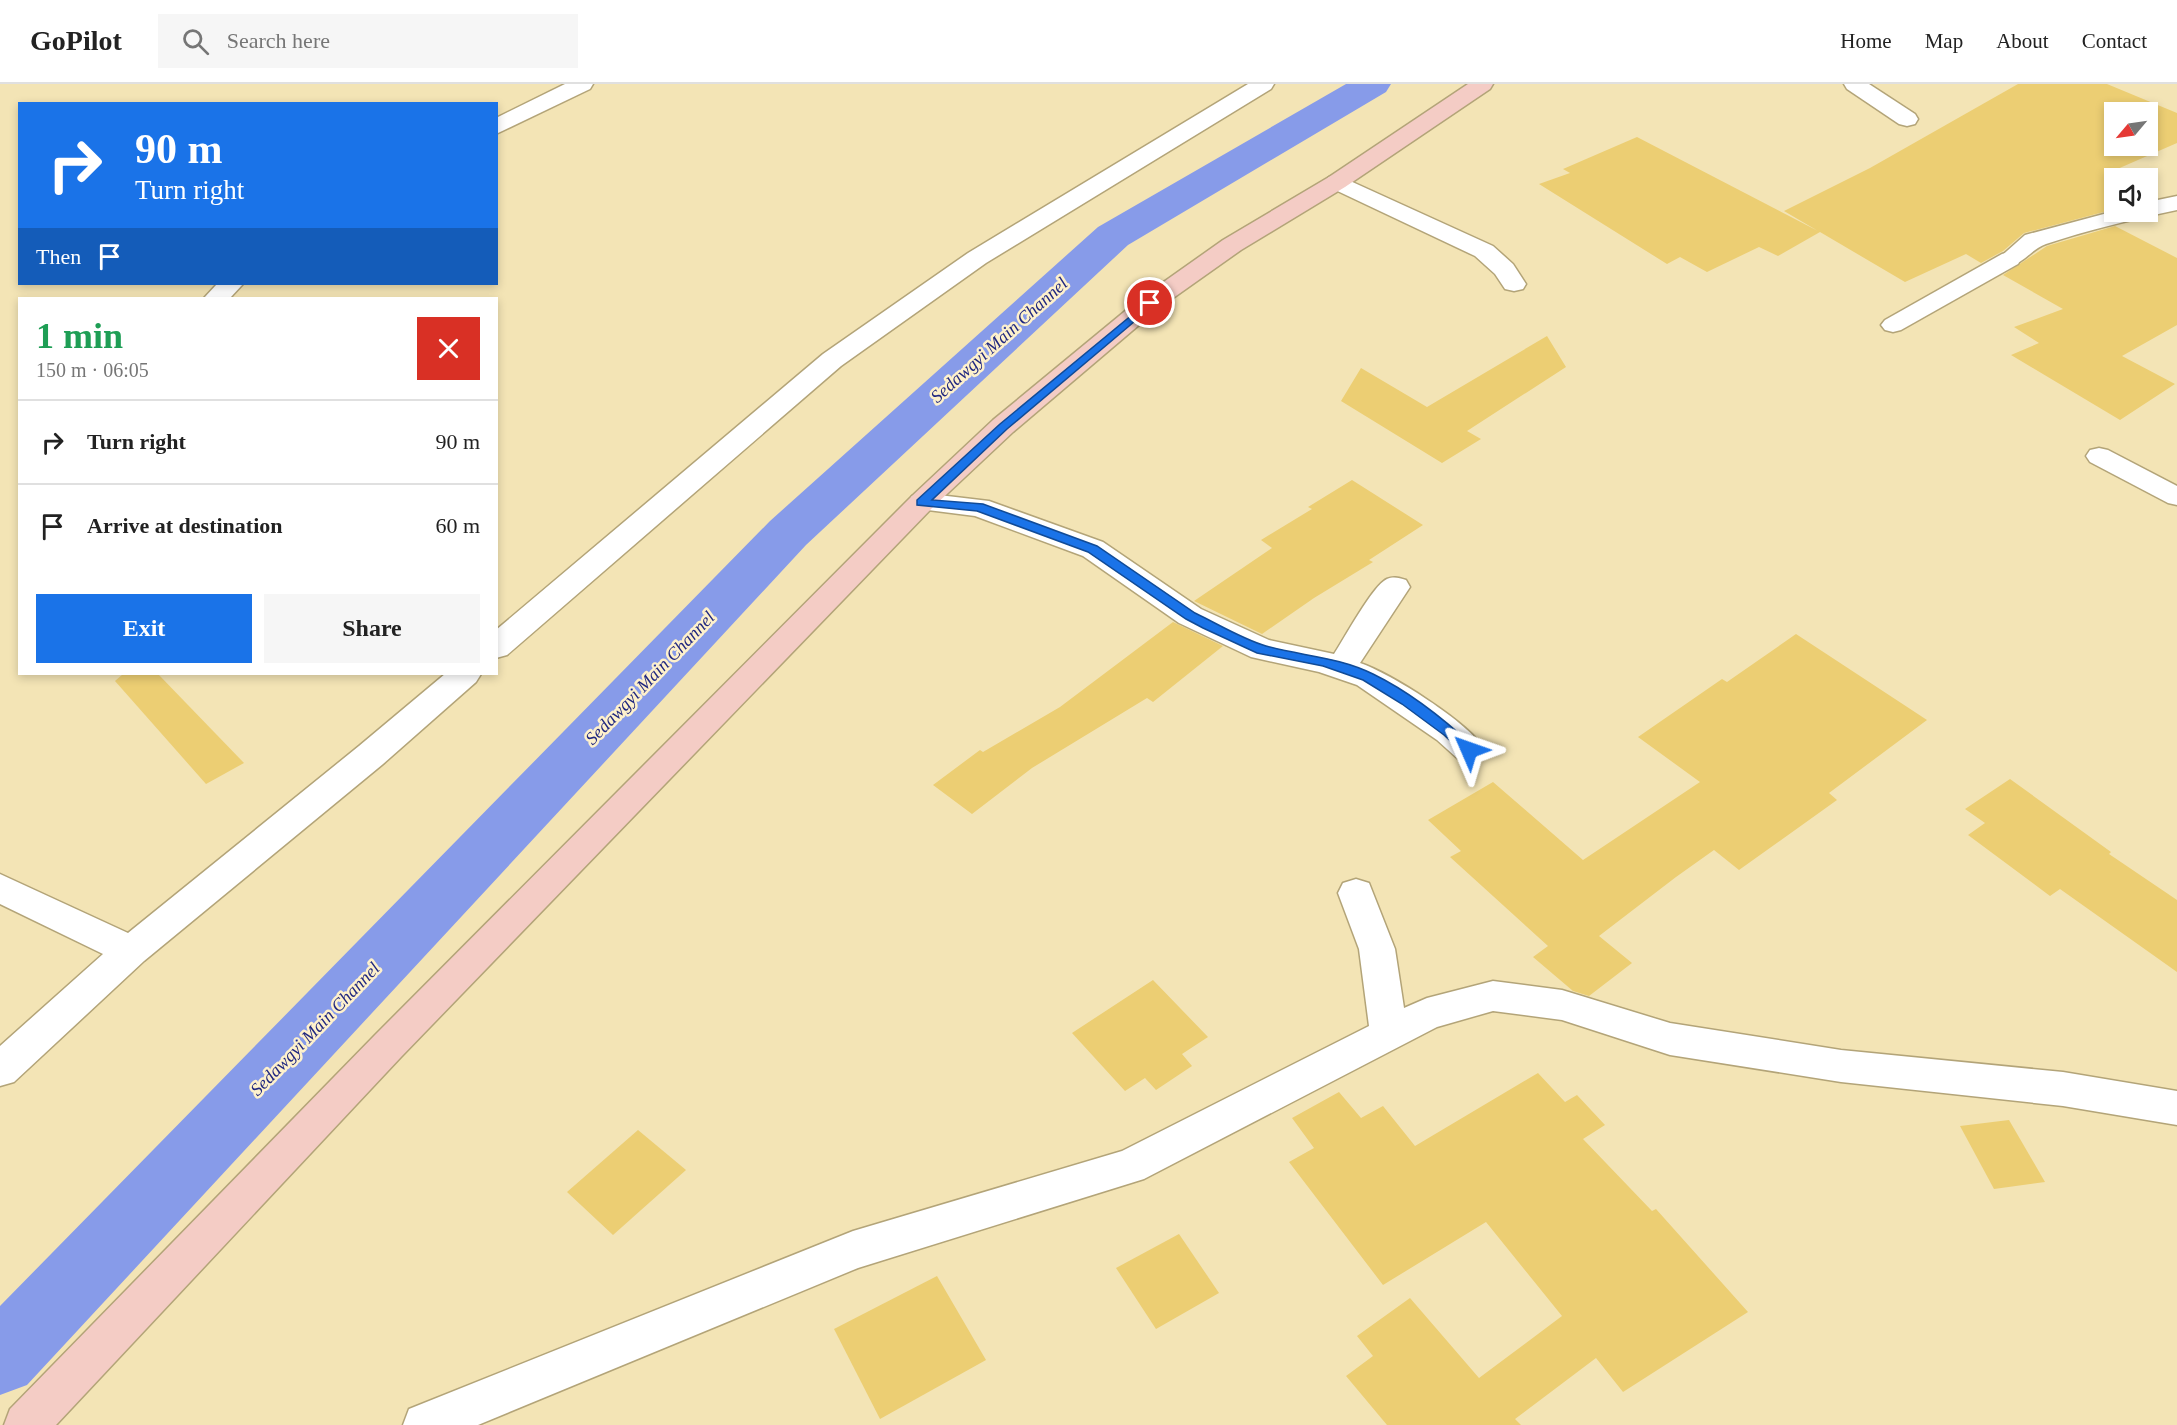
<!DOCTYPE html>
<meta charset="utf-8">
<style>
:root{--surface:#fff;--page:#f6f6f6;--text:#222;--muted:#767676;--line:#e0e0e0;--accent:#1a73e8}
body{margin:0;font-family:Georgia,serif;background:var(--page);color:var(--text);height:100vh;display:flex;flex-direction:column;font-size:22px;white-space:nowrap}
*{box-sizing:border-box;margin:0}
p{font-size:20px;color:var(--muted)}
.icon{flex:none;width:33px;height:33px;fill:none;stroke:currentColor;stroke-width:2;stroke-linecap:round;stroke-linejoin:round}
.map{position:relative;flex:1;overflow:hidden}
.side{position:absolute;left:18px;top:213px;width:480px;height:378px;display:flex;flex-direction:column;background:var(--surface);border-radius:0px;box-shadow:0 3px 9px #0003}
.side>*{flex:none}
.guide{position:absolute;left:18px;top:18px;width:480px;height:183px;border-radius:0px;box-shadow:0 3px 9px #0003;background:#1a73e8;color:#fff;overflow:hidden}
.needle{width:39px;rotate:241deg}
.buttons{position:absolute;left:2104px;top:18px;display:grid;gap:12px}
.buttons a{display:grid;place-items:center;width:54px;height:54px;border-radius:0px;background:var(--surface);box-shadow:0 3px 9px #0003;font-size:30px}
.pin{position:absolute;display:grid;place-items:center;width:51px;height:51px;color:#fff;margin:-26px;border:3px solid #fff;border-radius:50%;box-shadow:0 2px 6px #0007}
.me{position:absolute;width:66px;margin:-33px;rotate:313deg;stroke-linejoin:round;filter:drop-shadow(0 0 4px #0008)}
.turn{display:flex;align-items:center;gap:21px;height:126px;padding:0 18px;font-size:27px}
.turn .icon{width:78px;height:78px;stroke-width:2.5}
.turn b{display:block;font-size:42px;line-height:51px}
.then{display:flex;align-items:center;height:57px;padding:0 18px;background:#0003;gap:12px;font-size:22px}
.round{display:grid;place-items:center;flex:none;width:63px;height:63px;border-radius:0px;background:var(--page)}
.overview{display:flex;align-items:center;justify-content:space-between;height:102px;padding:0 18px}
h1{font-size:36px;font-weight:700;line-height:45px;color:#1e9e55}
.button{display:flex;gap:12px;margin-top:auto;padding:12px 18px}
.button a{flex:1;height:69px;border-radius:0px;background:var(--accent);color:#fff;font-size:24px;font-weight:700;line-height:69px;text-align:center}
.button a+a{background:var(--page);color:var(--text)}
ul{padding:0;list-style:none}
li{display:flex;align-items:center;gap:18px;height:84px;padding:0 18px;border-top:2px solid var(--line)}
li div{flex:1}
li b{display:block;font-size:22px}
li em{font-style:normal}
header{display:flex;align-items:center;gap:36px;box-sizing:border-box;height:84px;padding:0 30px;background:var(--surface);border-bottom:2px solid var(--line)}
header strong{font-size:28px}
nav{display:flex;gap:33px;margin-inline-start:auto;font-size:21px}
.search{width:420px;height:54px;background:var(--page);display:flex;align-items:center;gap:15px;box-sizing:border-box;padding:0 21px;border-radius:0px;color:var(--muted);font-size:22px}
.map>svg:first-child{display:block}
.lines{fill:none;stroke-linecap:round;stroke-linejoin:round}
.canal{fill:#879be9;fill-rule:evenodd}
.building{fill:#ecce73;fill-rule:evenodd}
.lane-casing{stroke:#b3a478;stroke-width:3}
.street-casing{stroke:#b3a478;stroke-width:3}
.secondary-casing{stroke:#b3a478;stroke-width:3}
.lane{fill:#fff;fill-rule:evenodd}
.street{fill:#fff;fill-rule:evenodd}
.secondary{fill:#f4ccc5;fill-rule:evenodd}
.route{fill:#1a73e8;stroke:#114b97;stroke-width:1.5}
.labels{text-anchor:middle;stroke-width:5;stroke-linejoin:round;paint-order:stroke}
.water-label{font-size:18px;font-style:italic;fill:#202880;stroke:#fef1cc}
</style>
<header>
<strong>GoPilot</strong>
<div class="search"><svg class="icon" aria-label="search" viewBox="0 0 24 24"><circle cx="10" cy="10" r="6"/><path d="M15 15l6 6"/></svg>Search here</div>
<nav><a>Home</a><a>Map</a><a>About</a><a>Contact</a></nav>
</header>
<div class="map">
<svg width="2177" height="1341" viewBox="0 0 2177 1341">
<rect width="100%" height="100%" fill="#f3e4b5"/>
<g class="lines">
<polygon class="canal" points="1346,0 1391,0 1386,8 1128,161 806,461 27,1301 0,1311 0,1222 770,437 1098,143"/>
</g>
<g class="building">
<path d="M2018,0H2107L2177,29V59L2115,86V125L2024,149L2003,167L1981,179L1966,170L1905,198L1820,148L1778,172L1759,163L1707,188L1680,173L1667,180L1539,100L1570,89L1563,85L1637,53L1818,147L1784,127L1870,84ZM2115,28H2148V62H2115Z"/>
<polygon points="2115,142 2177,174 2177,241 2122,272 2175,300 2120,336 2011,271 2039,259 2014,243 2063,225 2003,191 2047,162"/>
<polygon points="1547,252 1566,283 1467,347 1481,355 1442,379 1341,317 1361,284 1427,323"/>
<polygon points="1352,396 1423,441 1369,476 1373,478 1314,514 1262,550 1194,517 1272,464 1261,456 1312,425 1308,423"/>
<polygon points="1173,538 1223,562 1153,618 1147,614 1032,684 972,730 933,701 980,666 983,668 1060,623"/>
<polygon points="1796,550 1927,636 1829,709 1837,716 1739,786 1714,766 1676,793 1599,852 1632,879 1589,912 1573,907 1533,873 1548,862 1450,773 1461,767 1428,736 1493,698 1583,776 1700,698 1638,653 1722,595 1727,598"/>
<polygon points="123,590 158,590 244,679 206,700 115,597"/>
<polygon points="2010,695 2111,768 2109,770 2177,816 2177,888 2060,805 2050,812 1968,751 1985,739 1965,725"/>
<polygon points="1153,896 1208,953 1182,970 1192,982 1156,1006 1145,994 1125,1007 1072,949"/>
<polygon points="1538,989 1565,1018 1577,1011 1605,1041 1583,1055 1652,1127 1656,1125 1748,1228 1623,1308 1596,1274 1515,1335 1521,1341 1387,1341 1346,1292 1373,1272 1357,1252 1410,1214 1479,1294 1562,1232 1486,1138 1383,1201 1289,1078 1314,1064 1292,1034 1339,1008 1361,1034 1383,1022 1415,1062"/>
<polygon points="2009,1036 2045,1098 1994,1105 1960,1042"/>
<polygon points="638,1046 686,1086 613,1151 567,1108"/>
<polygon points="1179,1150 1219,1209 1156,1245 1116,1184"/>
<polygon points="937,1192 986,1276 880,1335 834,1245"/>
</g>
<g class="lines">
<defs>
<g id="lane">
<polygon points="2010,168 2018,170 2021,175 2018,180 1901,246 1893,248 1885,246 1881,241 1885,236 2002,170"/>
<polygon points="2099,364 2108,366 2177,402 2177,421 2168,419 2090,378 2086,372 2090,366"/>
</g>
<g id="street">
<polygon points="565,0 593,0 590,5 496,50 496,34"/>
<polygon points="1248,0 1274,0 1271,5 986,179 841,282 507,571 496,574 496,546 823,270 968,169"/>
<polygon points="1844,0 1869,0 1915,30 1918,35 1915,40 1907,42 1899,40 1847,5"/>
<polygon points="1337,91 1493,162 1513,180 1526,200 1523,205 1514,207 1505,205 1495,190 1475,172 1329,103 1325,98 1329,93"/>
<path d="M2177,112V126C2134,135 2088,146 2046,160C2028,166 2023,185 2001,180L1998,175L2025,151L2115,127L2148,128V118Z"/>
<polygon points="217,200 243,200 230,214 204,214"/>
<path d="M922,409L989,417L1103,458L1201,525L1269,556L1334,570C1344,555 1373,501 1387,495C1394,492 1399,494 1406,496L1410,503L1360,579C1390,589 1470,639 1485,666L1481,674L1469,678L1457,674L1437,656L1357,601L1319,588L1251,573L1179,539L1083,472L975,432L912,424L908,418L912,412Z"/>
<polygon points="445,590 481,590 476,598 383,680 144,877 14,998 0,1002 0,962 103,870 0,820 0,790 128,849 359,662"/>
<polygon points="1356,795 1369,799 1395,865 1404,924 1427,914 1493,897 1562,906 1670,939 1841,966 2063,988 2177,1007 2177,1041 2063,1022 1841,998 1670,971 1562,936 1493,927 1437,943 1144,1095 858,1184 478,1341 403,1341 409,1325 853,1147 1122,1067 1369,942 1359,865 1338,809 1343,799"/>
</g>
<polygon id="secondary" points="1468,0 1493,0 1490,5 1345,103 1241,166 1159,224 1013,348 932,424 401,973 56,1341 4,1341 10,1325 375,951 912,412 993,336 1141,214 1223,156 1329,93"/>
</defs>
<use href="#lane" class="lane-casing"/>
<use href="#street" class="street-casing"/>
<use href="#secondary" class="secondary-casing"/>
<use href="#lane" class="lane"/>
<use href="#street" class="street"/>
<use href="#secondary" class="secondary"/>
</g>
<path class="route" d="M1150,216L1154,217V221L1007,345L932,416L983,420L1097,462L1195,529C1218,540 1242,555 1266,562C1302,572 1339,573 1373,590C1410,608 1444,635 1474,663L1476,666L1474,670H1464L1444,651L1402,620L1363,596L1323,582L1257,569L1203,544L1186,535L1088,468L977,427L917,421V416L1000,340Z"/>
<g class="labels">
<g class="water-label">
<text transform="translate(999 256) rotate(-42)" y="6">Sedawgyi Main Channel</text>
<text transform="translate(650 594) rotate(-46)" y="6">Sedawgyi Main Channel</text>
<text transform="translate(315 945) rotate(-46)" y="6">Sedawgyi Main Channel</text>
</g>
</g>
</svg>
<div class="buttons">
<a><svg class="needle" viewBox="-14 -14 28 28"><path d="M0-13l5 13h-10z" fill="#e53935"/><path d="M0 13l5-13h-10z" fill="#767676"/></svg></a>
<a><svg class="icon" aria-label="sound" viewBox="0 0 24 24"><path d="M4 9h4l5-4v14l-5-4H4zM17 9q2 3 0 6"/></svg></a>
</div>
<div class="pin" style="left:1150px;top:219px;background:#d93025"><svg class="icon" aria-label="arrive" viewBox="0 0 24 24"><path d="M6 21V4h12l-3 4 3 4H6"/></svg></div>
<svg class="me" style="left:1469px;top:666px" viewBox="-20 -20 40 40"><path d="M0-17L14 15 0 8-14 15z" fill="#1a73e8" stroke="#fff" stroke-width="4"/></svg>
<div class="guide">
<div class="turn"><svg class="icon" aria-label="right" viewBox="0 0 24 24"><path d="M7 20v-9h11M14 6l5 5-5 5"/></svg><div><b>90 m</b>Turn right</div></div>
<div class="then">Then<svg class="icon" aria-label="arrive" viewBox="0 0 24 24"><path d="M6 21V4h12l-3 4 3 4H6"/></svg></div>
</div>
<section class="side">
<div class="overview"><div><h1>1 min</h1><p>150 m · 06:05</p></div><a class="round" style="background:#d93025;color:#fff"><svg class="icon" aria-label="close" viewBox="0 0 24 24"><path d="M6 6l12 12M18 6L6 18"/></svg></a></div>
<ul>
<li><svg class="icon" aria-label="right" viewBox="0 0 24 24"><path d="M7 20v-9h11M14 6l5 5-5 5"/></svg><div><b>Turn right</b></div><em>90 m</em></li>
<li><svg class="icon" aria-label="arrive" viewBox="0 0 24 24"><path d="M6 21V4h12l-3 4 3 4H6"/></svg><div><b>Arrive at destination</b></div><em>60 m</em></li>
</ul>
<div class="button"><a>Exit</a><a>Share</a></div>
</section>
</div>
